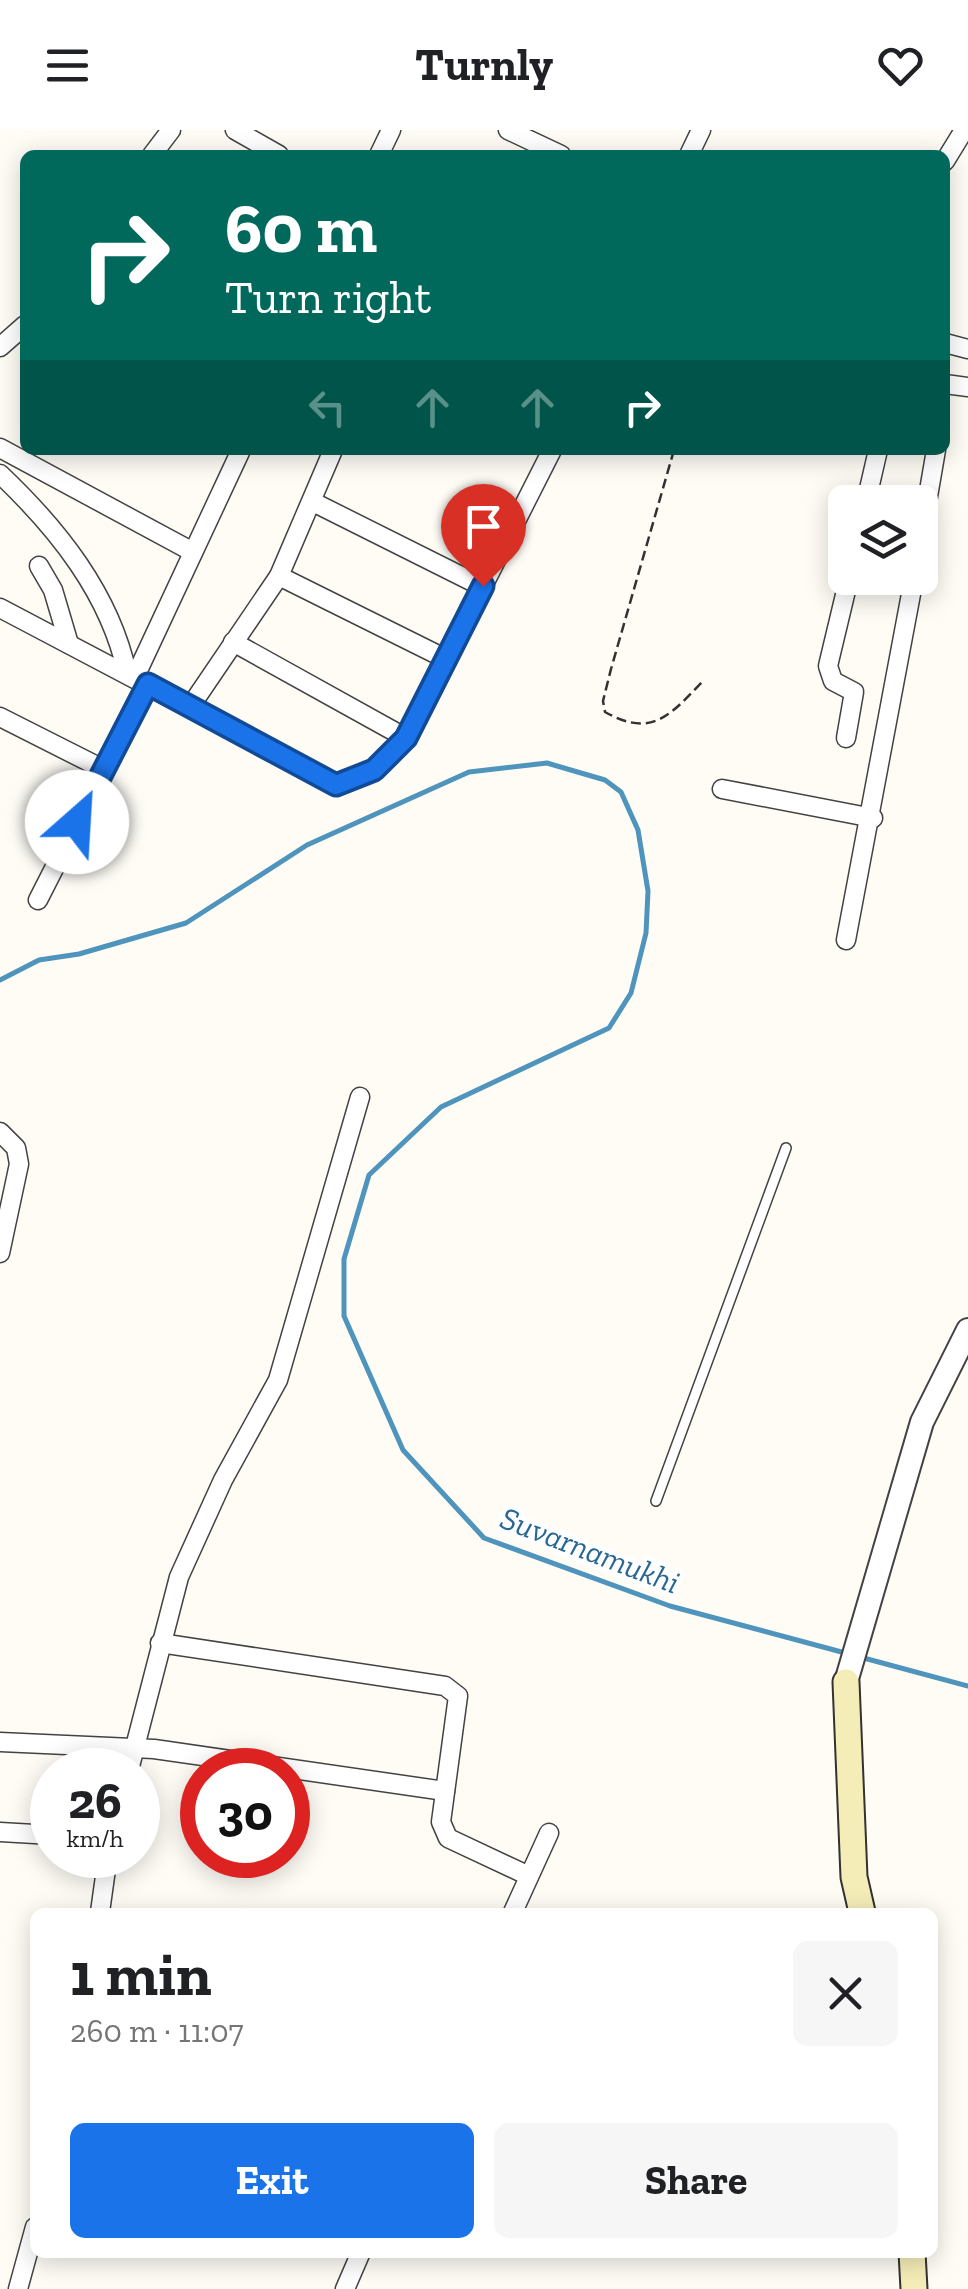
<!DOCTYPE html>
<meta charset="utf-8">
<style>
:root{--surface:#fff;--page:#f6f6f6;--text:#202124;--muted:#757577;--accent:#1a73e8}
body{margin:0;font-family:"Zilla Slab",serif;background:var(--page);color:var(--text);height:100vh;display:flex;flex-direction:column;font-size:38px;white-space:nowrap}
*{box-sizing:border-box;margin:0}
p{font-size:32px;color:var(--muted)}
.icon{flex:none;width:55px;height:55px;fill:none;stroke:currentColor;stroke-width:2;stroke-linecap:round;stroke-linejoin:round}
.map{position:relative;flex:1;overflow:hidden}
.sheet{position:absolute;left:30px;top:1778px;width:908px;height:350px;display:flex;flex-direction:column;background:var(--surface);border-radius:15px;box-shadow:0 5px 25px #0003}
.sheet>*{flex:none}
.guide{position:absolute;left:20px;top:20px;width:930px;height:305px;border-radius:15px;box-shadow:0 5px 25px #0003;background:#00695c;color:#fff;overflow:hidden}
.tools{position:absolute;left:828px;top:355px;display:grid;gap:20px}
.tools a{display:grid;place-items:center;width:110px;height:110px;border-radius:15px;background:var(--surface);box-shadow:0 5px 25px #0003;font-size:50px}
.speed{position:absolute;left:30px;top:1618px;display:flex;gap:20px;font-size:50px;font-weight:700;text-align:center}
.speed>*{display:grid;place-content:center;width:130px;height:130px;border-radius:50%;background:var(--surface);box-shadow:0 5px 25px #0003;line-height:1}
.speed small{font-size:25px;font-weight:400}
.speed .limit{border:15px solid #d22;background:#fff;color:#111}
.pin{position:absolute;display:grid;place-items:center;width:85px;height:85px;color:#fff;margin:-102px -42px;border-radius:50% 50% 50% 0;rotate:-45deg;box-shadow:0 0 10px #0007}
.pin .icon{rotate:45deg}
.me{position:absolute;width:110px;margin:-55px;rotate:26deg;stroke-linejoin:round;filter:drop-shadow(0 0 8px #0008)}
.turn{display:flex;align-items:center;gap:35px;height:210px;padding:0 40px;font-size:45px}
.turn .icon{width:130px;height:130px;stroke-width:2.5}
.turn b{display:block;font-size:70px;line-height:85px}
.lanes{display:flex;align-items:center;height:95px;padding:0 40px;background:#0003;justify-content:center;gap:50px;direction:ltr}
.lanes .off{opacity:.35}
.round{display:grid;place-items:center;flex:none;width:105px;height:105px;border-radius:15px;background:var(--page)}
.head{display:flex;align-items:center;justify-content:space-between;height:170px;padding:0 40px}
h1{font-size:60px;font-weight:700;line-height:75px}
.primary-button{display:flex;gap:20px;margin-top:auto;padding:20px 40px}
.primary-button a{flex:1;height:115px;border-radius:15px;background:var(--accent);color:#fff;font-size:40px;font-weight:700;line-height:115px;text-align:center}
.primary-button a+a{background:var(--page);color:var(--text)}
header{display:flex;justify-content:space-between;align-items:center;height:130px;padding:0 40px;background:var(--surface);font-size:45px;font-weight:700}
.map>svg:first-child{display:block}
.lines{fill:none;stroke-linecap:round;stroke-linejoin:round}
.stream{stroke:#4f94bd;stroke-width:5}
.service-casing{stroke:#434343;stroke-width:12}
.minor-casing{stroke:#434343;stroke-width:21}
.tertiary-casing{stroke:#434343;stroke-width:26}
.secondary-casing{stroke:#323232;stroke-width:29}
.path{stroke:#323232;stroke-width:2.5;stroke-dasharray:10 5;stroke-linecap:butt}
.service{stroke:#fff;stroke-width:9}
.minor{stroke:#fff;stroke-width:18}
.tertiary{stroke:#fff;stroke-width:22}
.secondary{stroke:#f5edb8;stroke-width:25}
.route-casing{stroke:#114b97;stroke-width:25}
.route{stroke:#1a73e8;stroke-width:18}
.labels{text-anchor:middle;stroke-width:10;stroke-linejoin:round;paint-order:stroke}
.water-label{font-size:32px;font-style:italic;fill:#286794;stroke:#fff}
</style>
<header><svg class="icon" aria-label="menu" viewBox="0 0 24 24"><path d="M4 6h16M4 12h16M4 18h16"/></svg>Turnly<svg class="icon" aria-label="heart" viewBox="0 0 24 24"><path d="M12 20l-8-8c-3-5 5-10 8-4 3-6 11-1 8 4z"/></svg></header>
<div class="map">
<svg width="968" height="2159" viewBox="0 0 968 2159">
<rect width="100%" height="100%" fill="#fefcf5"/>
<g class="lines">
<g class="stream">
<polyline points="0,850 39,830 79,824 186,793 307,715 469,642 547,633 605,650 621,662 638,700 648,761 646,803 631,863 609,898 441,977 369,1045 344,1129 344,1186 403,1320 484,1408 670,1476 849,1524"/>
<polyline points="860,1527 968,1556"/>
</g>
<defs>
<polyline id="service" points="656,1371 786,1018"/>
<g id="minor">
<polyline points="235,0 279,25"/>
<polyline points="508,0 561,25"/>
<polyline points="152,25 171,0"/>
<polyline points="379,25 391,0"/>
<polyline points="689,25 701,0"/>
<polyline points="945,31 964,0"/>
<polyline points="945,213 968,219"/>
<polyline points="0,217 25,195"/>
<polyline points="945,254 968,257"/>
<polyline points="0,318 193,422"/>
<path d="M0,344C58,399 110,464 127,543"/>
<polyline points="313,372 483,457"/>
<polyline points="866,372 878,320"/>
<polyline points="920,413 936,320"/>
<polyline points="39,436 53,460 69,514"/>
<polyline points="279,446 446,529"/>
<polyline points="0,478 336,655 374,640 406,608 552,320"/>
<polyline points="233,512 406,608"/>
<polyline points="135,547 241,320"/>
<polyline points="190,577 279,446 333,320"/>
<polyline points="0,587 103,639"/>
<polyline points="846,608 854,562 833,551 828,536 849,448"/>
<polyline points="722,659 873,688"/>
<polyline points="38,770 148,554"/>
<polyline points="846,810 914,448"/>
<polyline points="0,1002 16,1018 19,1034 0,1123"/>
<polyline points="160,1513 445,1556 458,1566 441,1692 448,1708 529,1746"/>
<polyline points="0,1612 154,1619 445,1661"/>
<polyline points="129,1640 179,1447 223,1350 278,1250 360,967"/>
<polyline points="0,1702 52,1705"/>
<polyline points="100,1782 108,1725"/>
<polyline points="513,1782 549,1703"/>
<polyline points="18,2159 35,2097"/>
<polyline points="345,2159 361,2122"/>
</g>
<polyline id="tertiary" points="846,1552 922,1292 968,1200"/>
<g id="secondary">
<polyline points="846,1552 854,1747 862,1782"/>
<polyline points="912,2122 914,2159"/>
</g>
</defs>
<use href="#service" class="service-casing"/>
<use href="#minor" class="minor-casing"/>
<use href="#tertiary" class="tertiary-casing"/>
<use href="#secondary" class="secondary-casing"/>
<path class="path" d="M674,320L611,539L603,571L605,582C653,609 671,584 704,550"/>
<use href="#service" class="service"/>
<use href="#minor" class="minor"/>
<use href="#tertiary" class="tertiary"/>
<use href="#secondary" class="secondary"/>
</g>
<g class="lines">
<defs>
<polyline id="route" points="77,692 148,554 336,655 374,640 406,608 483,456"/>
</defs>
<use href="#route" class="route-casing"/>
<use href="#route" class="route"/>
</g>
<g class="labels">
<g class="water-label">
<text transform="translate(590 1420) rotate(21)" y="11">Suvarnamukhi</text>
</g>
</g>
</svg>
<div class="tools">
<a><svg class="icon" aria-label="layers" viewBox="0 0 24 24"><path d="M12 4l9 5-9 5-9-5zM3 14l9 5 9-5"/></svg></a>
</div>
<div class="speed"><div>26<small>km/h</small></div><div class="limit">30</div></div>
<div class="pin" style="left:483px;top:456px;background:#d93025"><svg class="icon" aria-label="arrive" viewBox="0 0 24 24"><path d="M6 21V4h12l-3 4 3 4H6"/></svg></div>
<svg class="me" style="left:77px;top:692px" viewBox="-20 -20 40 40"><circle r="19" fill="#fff"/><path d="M0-13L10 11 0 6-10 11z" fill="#1a73e8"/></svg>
<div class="guide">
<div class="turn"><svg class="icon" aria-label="right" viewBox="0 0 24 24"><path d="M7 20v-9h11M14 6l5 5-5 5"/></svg><div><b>60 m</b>Turn right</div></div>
<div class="lanes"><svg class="icon off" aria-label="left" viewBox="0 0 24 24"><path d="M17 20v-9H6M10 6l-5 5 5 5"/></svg><svg class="icon off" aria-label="ahead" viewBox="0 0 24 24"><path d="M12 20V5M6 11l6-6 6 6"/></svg><svg class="icon off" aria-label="ahead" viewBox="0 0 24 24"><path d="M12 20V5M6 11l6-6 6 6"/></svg><svg class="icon" aria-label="right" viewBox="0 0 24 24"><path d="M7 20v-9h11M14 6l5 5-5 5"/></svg></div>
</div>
<section class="sheet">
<div class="head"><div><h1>1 min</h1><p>260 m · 11:07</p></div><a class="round"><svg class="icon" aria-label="close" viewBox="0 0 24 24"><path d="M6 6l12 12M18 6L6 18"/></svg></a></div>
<div class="primary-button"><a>Exit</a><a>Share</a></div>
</section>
</div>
